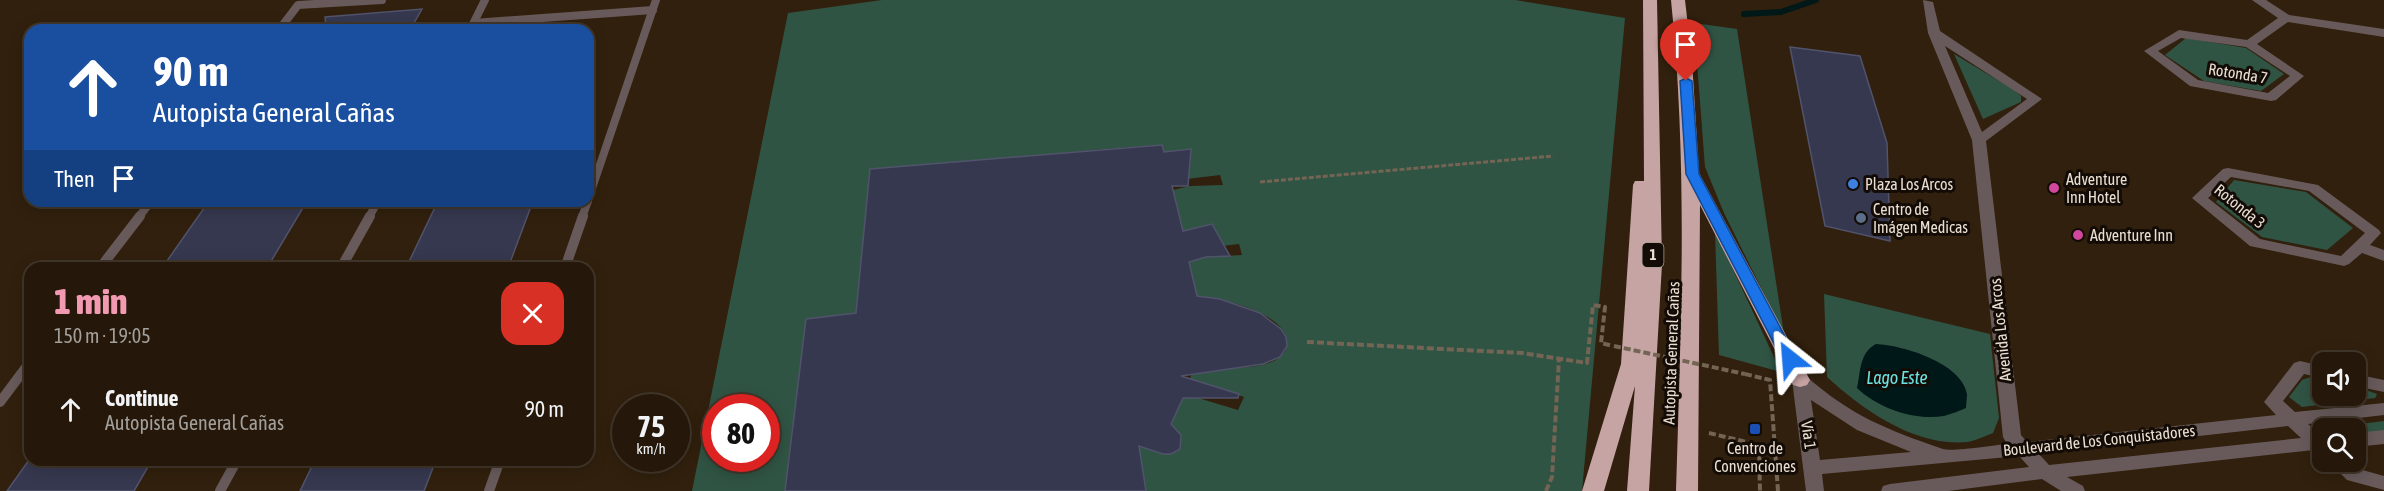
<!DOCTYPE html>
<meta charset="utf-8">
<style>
:root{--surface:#25180a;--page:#2d2113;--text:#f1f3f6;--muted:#a3a09c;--line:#42372b;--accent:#f19ab2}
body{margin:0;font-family:"Asap Condensed",sans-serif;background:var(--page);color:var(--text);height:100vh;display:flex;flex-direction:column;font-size:22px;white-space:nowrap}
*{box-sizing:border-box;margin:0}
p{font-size:20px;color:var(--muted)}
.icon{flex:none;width:33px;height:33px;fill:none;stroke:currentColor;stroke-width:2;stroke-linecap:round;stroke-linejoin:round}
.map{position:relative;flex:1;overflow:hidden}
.drawer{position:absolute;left:24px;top:262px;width:570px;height:204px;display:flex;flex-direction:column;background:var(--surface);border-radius:18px;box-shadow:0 3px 15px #0003,0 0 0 2px var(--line)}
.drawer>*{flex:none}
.banner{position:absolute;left:24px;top:24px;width:570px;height:183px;border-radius:18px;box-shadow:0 3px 15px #0003,0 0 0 2px var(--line);background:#1a4fa0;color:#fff;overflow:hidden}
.tools{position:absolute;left:2312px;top:352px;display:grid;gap:12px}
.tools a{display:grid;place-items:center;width:54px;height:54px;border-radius:12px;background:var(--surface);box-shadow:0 3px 15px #0003,0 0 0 2px var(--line);font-size:30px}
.speed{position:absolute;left:612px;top:394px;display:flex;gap:12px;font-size:30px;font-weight:700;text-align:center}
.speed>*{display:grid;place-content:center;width:78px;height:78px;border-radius:50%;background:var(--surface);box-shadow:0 3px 15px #0003,0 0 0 2px var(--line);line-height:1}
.speed small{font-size:15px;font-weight:400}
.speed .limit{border:9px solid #d22;background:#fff;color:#111}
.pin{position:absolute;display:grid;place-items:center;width:51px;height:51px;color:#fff;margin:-62px -26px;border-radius:50% 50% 50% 0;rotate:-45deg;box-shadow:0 0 6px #0007}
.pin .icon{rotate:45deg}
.me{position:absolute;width:66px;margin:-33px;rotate:332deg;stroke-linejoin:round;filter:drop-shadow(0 0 4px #0008)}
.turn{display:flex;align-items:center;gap:21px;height:126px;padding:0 30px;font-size:27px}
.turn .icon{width:78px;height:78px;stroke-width:2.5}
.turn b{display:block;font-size:42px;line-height:51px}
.then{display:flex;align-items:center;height:57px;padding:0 30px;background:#0003;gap:12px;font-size:22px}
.round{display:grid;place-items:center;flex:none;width:63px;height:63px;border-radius:18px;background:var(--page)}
.summary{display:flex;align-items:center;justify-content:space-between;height:102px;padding:0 30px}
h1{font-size:36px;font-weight:800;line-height:45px;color:var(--accent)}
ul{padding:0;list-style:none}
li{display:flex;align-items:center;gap:18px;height:90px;padding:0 30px}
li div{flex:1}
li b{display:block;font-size:22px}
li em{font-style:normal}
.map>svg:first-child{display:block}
.green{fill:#305444;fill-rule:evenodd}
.water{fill:#011818}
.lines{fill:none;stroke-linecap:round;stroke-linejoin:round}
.stream{stroke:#011818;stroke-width:6}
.building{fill:#36384f;stroke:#51536c;stroke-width:1.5}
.path-far1{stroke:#736454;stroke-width:3;stroke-dasharray:5 2;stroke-linecap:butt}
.path{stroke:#736454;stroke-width:4;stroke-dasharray:7 3;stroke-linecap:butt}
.lane-far1{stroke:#685a5a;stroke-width:8}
.lane{stroke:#685a5a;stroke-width:10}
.street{fill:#685a5a;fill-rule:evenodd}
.highway{fill:#c7a4a4;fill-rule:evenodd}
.path-bridge{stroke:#736454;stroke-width:4;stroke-dasharray:7 3;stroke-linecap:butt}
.route{fill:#1a73e8;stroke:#114b97;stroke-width:1.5}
.shop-dot{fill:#3f7fe0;stroke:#130b05;stroke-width:2}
.hotel-dot{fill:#d1479c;stroke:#130b05;stroke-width:2}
.service-dot{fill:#5c6f8a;stroke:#130b05;stroke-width:2}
.transit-dot{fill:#1a4fb4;stroke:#130b05;stroke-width:2}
.labels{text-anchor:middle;stroke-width:6;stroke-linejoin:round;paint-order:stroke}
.shield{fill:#130b05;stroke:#aa9f95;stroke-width:1.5}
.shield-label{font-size:15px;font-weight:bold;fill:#ebdfd3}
.street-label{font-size:16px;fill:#ebdfd3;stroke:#130b05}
.poi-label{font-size:16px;fill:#ebdfd3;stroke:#130b05;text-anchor:start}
.water-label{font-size:18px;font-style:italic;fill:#6ae3e3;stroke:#130b05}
</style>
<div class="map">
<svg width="2384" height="491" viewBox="0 0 2384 491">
<rect width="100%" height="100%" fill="#31200d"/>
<g class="green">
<path d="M882,0H1515L1625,18L1582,491H1146L1139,448L1147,444C1157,454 1169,458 1180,449L1181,435L1170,425L1183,398H1198L1238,410L1244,397L1190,379L1195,363C1221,366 1250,372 1274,361C1281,357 1287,351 1287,343C1287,312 1219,298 1197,296L1189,262L1206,257L1242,255L1239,244L1188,250L1173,190L1190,186L1223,185L1220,175L1170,181L1162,145L1093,150L856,313L806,319L785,491H692L788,13ZM716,408H766V459H716Z"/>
<polygon points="1694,23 1737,29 1784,334 1724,213 1705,167"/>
<polygon points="2186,38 2246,48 2284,74 2261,91 2204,81 2165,55"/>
<polygon points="1954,54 2014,90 2021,96 2021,102 1983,119"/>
<polygon points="2234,180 2306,192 2353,228 2327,250 2262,237 2216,202"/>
<polygon points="1715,231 1781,372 1719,355"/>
<path d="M1824,294L1990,334L1999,418L1993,433C1985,436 1975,441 1967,442C1915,447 1863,410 1827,377Z"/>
<polygon points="2311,377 2322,377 2322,396 2355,396 2355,386 2377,394 2375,398 2302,407 2289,397 2302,380"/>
<polygon points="2384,421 2384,437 2355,440 2355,429 2336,429 2336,427"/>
</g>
<path class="water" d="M1876,344C1902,345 1962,363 1967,394C1967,398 1966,404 1966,408C1959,411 1951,414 1944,416C1914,421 1878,408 1857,388C1861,371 1859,353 1876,344Z"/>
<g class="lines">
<polyline class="stream" points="1744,14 1781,12 1816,0"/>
</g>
<g class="building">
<polygon points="422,9 410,30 326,30 325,17"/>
<polygon points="1790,47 1860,56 1887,143 1890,241 1825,226"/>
<polygon points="1162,145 1164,152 1191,149 1188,186 1172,186 1183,231 1212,224 1230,256 1206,257 1189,262 1197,296 1220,299 1260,313 1281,329 1286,337 1287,346 1280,357 1263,364 1181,376 1239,394 1238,398 1183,398 1171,424 1181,435 1180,449 1171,454 1163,454 1139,446 1146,491 785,491 806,319 856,313 870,169"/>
<polygon points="209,201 307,201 267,268 162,268"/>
<polygon points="438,201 533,201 508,268 406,268"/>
<polygon points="29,460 152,460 134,491 7,491"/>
<polygon points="315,460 436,460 424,491 300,491"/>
</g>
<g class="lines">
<polyline class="path-far1" points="1260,182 1553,156"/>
<g class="path">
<polyline points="1307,342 1522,353 1587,363 1593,305 1605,307 1601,343 1613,346"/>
<polyline points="1745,374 1770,380 1778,491"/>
<polyline points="1709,433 1759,445 1760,491"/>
<polyline points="1546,491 1552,477 1559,359"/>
</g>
<g class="lane-far1">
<polyline points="474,23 653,10"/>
<polyline points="279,30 298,5 382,0"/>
<polyline points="470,30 485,0"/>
<polyline points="588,200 656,0"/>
<polyline points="139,217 151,201"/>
<polyline points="369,217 378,201"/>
<polyline points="582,217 588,201"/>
</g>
<g class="lane">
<polyline points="100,268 140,216"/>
<polyline points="341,268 370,216"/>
<polyline points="565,268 583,216"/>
<polyline points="0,402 30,362"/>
<polyline points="220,491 237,460"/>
<polyline points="489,491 500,460"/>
</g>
<g class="street">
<path d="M1923,0L1933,2L1940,31L2042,99L1986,141L2021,435L2027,442L2276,415L2264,402L2294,363L2300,361L2322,366V378L2304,374L2283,401L2295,412L2384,403V415L2308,424L2322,436V454L2314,450L2067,477L2083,486L2085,491H2061L2042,479L1948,491H1881L1883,486L1890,484L2029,467L2019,456L1822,474L1824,491H1806L1792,380L1794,376H1806C1851,416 1888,430 1943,449C1952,452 1995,445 2007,444L2003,437L1972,140L1928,33ZM1945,46L2027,99L1982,132ZM1811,400L1857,430L1911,452L1820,460ZM2288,426L2301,438L2049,465L2039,454Z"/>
<path d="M2252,0H2266L2289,15L2384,29V37L2288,22L2257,44L2304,76L2276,100L2271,101L2190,86L2144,51L2179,30L2247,40L2278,18ZM2181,38L2246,47L2290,76L2268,93L2198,80L2158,51Z"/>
<path d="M2228,168L2318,185L2379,230L2381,233L2370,245L2384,250V261L2362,253L2349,264L2344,266L2250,246L2192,198L2223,169ZM2231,177L2309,191L2365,233L2341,256L2260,239L2208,198Z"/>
<polygon points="2355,374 2384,380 2384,392 2355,386"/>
<polygon points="2384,430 2384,444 2355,447 2355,433"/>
<polygon points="2329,462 2350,462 2359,469 2384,476 2384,490 2347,480"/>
</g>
<g class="highway">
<polygon points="1643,0 1657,0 1662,264 1649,491 1627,491 1635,386 1604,491 1582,491 1621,364 1633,185 1635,181 1644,181"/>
<path d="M1671,0H1685L1692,61L1699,173L1810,380L1807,385L1800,387L1793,385L1700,205L1698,491H1676C1681,327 1688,164 1671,0Z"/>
</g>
<polyline class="path-bridge" points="1614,346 1745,374"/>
</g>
<polygon class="route" points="1686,78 1692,81 1699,174 1797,359 1795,363 1784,363 1782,359 1686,174 1680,81"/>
<circle class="shop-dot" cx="1853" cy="184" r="6"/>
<g class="hotel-dot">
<circle cx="2054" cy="188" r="6"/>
<circle cx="2078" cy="235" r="6"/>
</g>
<circle class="service-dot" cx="1861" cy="218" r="6"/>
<rect class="transit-dot" x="1749" y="423" width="12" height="12" rx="3"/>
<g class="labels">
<rect class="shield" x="1642.5" y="243" width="21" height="24" rx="4.5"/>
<g class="shield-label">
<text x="1653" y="260">1</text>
</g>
<g class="street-label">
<text transform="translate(2238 73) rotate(9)" y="6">Rotonda 7</text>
<text transform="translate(2240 206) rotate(39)" y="6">Rotonda 3</text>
<text transform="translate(2000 330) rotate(-96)" y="6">Avenida Los Arcos</text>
<text transform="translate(1671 353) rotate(-88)" y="6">Autopista General Cañas</text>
<text transform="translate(1809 435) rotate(82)" y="6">Vía 1</text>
<text transform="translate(2099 440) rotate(-6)" y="6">Boulevard de Los Conquistadores</text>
</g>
<g class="poi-label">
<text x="2066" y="185">Adventure<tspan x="2066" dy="18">Inn Hotel</tspan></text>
<text x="1865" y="190">Plaza Los Arcos</text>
<text x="1873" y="215">Centro de<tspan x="1873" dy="18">Imágen Medicas</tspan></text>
<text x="2090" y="241">Adventure Inn</text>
<text x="1755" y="454" text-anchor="middle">Centro de<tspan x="1755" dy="18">Convenciones</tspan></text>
</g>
<g class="water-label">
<text x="1897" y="384">Lago Este</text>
</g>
</g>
</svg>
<div class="tools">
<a><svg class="icon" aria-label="sound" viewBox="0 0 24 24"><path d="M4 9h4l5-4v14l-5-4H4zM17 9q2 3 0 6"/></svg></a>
<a><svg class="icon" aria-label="search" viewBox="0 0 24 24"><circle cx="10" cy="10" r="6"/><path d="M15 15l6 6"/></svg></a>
</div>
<div class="speed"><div>75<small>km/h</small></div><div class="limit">80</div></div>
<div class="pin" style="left:1686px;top:81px;background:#d93025"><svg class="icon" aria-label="arrive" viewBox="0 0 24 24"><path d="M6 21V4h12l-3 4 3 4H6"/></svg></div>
<svg class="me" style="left:1790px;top:359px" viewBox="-20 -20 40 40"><path d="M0-17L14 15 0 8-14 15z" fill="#1a73e8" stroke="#fff" stroke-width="4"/></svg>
<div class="banner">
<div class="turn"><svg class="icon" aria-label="ahead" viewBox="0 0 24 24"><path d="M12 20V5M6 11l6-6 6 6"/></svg><div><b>90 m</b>Autopista General Cañas</div></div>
<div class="then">Then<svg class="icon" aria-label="arrive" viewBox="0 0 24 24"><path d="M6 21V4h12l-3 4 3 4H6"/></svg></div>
</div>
<section class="drawer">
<div class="summary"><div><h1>1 min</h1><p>150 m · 19:05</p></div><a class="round" style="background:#d93025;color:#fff"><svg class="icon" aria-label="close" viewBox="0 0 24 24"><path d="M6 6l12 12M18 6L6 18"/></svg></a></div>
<ul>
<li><svg class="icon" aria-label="ahead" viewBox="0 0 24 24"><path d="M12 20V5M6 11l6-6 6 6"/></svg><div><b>Continue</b><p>Autopista General Cañas</p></div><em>90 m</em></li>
</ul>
</section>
</div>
